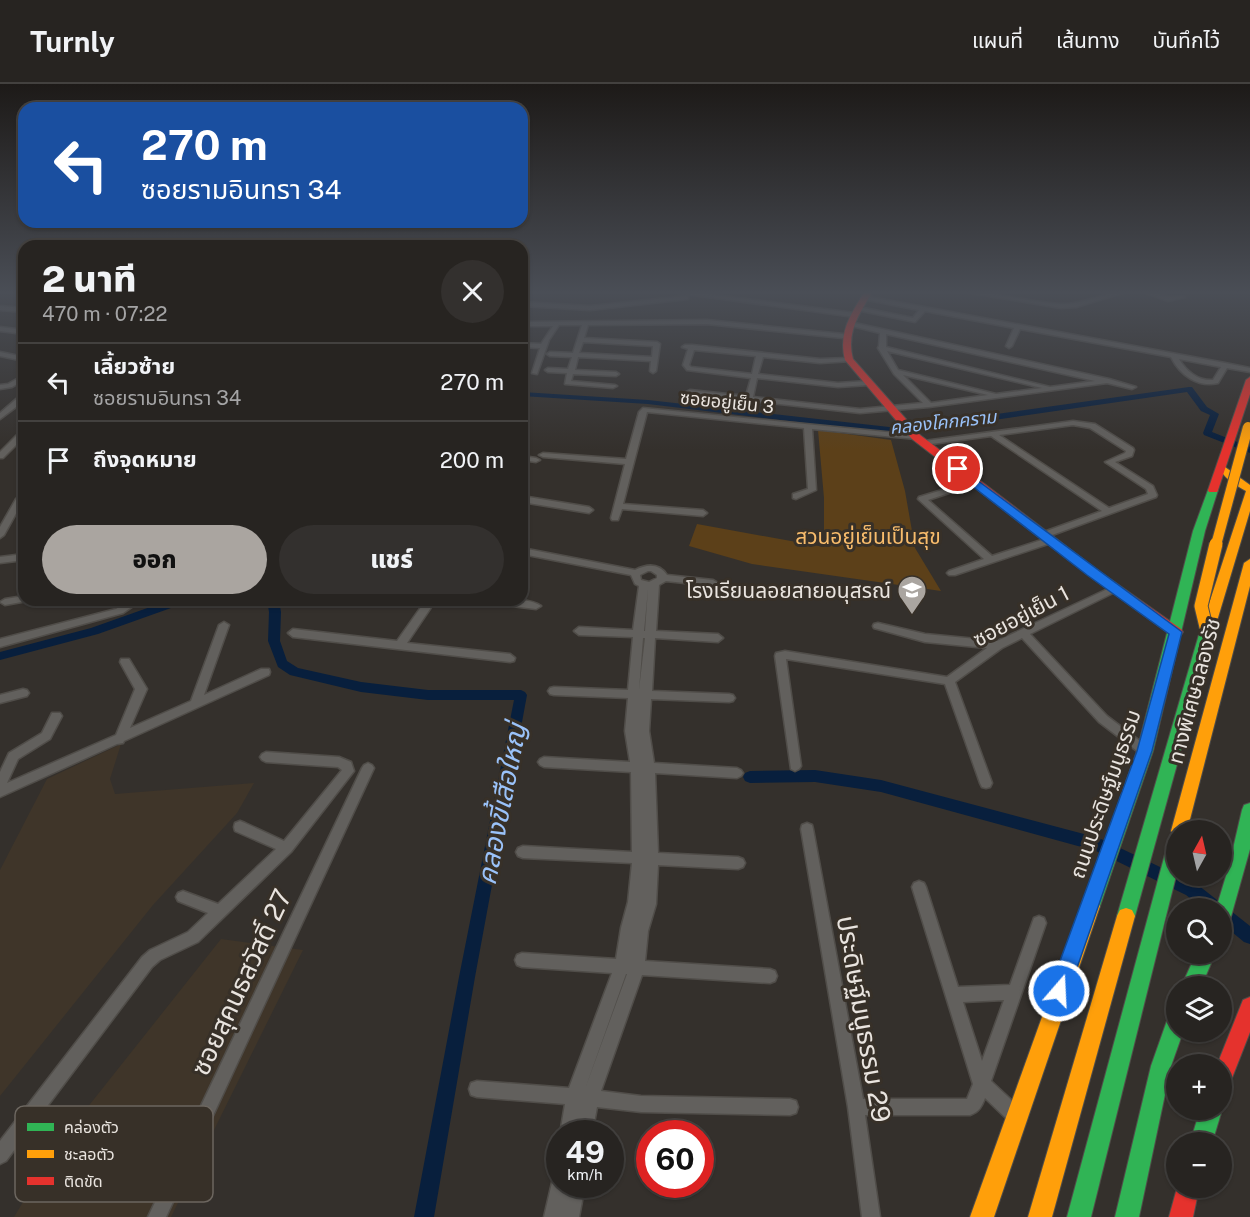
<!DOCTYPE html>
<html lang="th">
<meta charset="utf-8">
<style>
:root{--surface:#272421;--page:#33302e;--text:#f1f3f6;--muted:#a4a4a5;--line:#43413f;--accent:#aaa5a0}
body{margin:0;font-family:"Public Sans","Noto Sans Thai",sans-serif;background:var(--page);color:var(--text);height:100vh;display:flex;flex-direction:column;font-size:22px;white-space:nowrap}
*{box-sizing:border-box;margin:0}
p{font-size:20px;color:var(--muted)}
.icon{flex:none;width:33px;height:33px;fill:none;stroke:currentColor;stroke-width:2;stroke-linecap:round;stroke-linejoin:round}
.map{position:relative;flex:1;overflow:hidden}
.side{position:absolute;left:18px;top:156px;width:510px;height:366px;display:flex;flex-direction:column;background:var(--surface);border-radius:18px;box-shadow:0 2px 4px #0004,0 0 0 2px var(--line)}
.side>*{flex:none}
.guide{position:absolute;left:18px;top:18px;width:510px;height:126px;border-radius:18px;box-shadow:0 2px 4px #0004,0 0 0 2px var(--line);background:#1a4fa0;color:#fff;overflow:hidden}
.needle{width:39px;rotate:8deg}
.fabs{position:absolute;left:1166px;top:736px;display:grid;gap:12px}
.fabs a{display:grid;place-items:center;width:66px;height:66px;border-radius:50%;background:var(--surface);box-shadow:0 2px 4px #0004,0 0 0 2px var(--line);font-size:30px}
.speed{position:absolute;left:546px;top:1036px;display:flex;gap:12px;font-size:30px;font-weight:700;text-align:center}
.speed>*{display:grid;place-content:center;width:78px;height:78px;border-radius:50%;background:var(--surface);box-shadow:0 2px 4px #0004,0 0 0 2px var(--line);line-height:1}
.speed small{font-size:15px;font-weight:400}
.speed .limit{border:9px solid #d22;background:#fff;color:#111}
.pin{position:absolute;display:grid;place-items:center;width:51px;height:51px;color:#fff;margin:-26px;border:3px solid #fff;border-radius:50%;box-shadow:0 2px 6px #0007}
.me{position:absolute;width:66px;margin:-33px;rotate:19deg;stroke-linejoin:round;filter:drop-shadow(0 0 4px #0008)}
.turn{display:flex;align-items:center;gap:21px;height:126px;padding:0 24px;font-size:27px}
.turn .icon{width:78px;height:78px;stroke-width:2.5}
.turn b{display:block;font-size:42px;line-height:51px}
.round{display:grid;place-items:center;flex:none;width:63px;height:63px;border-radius:32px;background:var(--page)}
.headline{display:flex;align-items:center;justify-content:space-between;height:102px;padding:0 24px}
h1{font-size:36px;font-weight:800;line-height:45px}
.action{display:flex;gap:12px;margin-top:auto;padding:12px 24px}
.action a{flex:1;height:69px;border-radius:36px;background:var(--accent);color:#111;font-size:24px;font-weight:800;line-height:69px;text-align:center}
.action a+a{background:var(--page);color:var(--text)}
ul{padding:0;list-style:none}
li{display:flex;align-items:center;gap:18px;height:78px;padding:0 24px;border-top:2px solid var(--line)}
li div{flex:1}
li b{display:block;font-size:22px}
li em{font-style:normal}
header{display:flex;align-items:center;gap:36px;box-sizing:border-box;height:84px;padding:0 30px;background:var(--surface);border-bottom:2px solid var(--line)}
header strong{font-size:28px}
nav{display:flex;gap:33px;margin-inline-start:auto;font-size:21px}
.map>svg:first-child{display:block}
.built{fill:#3f3529}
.green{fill:#5c4019}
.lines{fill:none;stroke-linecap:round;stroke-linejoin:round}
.canal{fill:#081f3d;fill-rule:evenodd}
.street-casing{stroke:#504d49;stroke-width:3}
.fast-casing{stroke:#504d49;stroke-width:2}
.slow-casing{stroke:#504d49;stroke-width:2}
.jam-casing{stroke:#504d49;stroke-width:2}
.street{fill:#62605d;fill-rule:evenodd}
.fast{fill:#30b455;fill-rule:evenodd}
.slow{fill:#ff9f0a;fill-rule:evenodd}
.jam{fill:#e5322d;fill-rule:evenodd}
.slow-bridge-far1-casing{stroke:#504d49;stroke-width:12;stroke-linecap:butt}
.slow-bridge-casing{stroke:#504d49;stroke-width:15;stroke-linecap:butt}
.slow-bridge-far1{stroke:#ff9f0a;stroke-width:10}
.slow-bridge{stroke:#ff9f0a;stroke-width:13}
.route{fill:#1a73e8;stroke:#114b97;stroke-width:1.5}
.labels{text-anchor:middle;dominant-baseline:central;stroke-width:6;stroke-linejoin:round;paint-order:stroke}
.far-street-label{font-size:18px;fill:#e9e4df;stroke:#373028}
.far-water-label{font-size:18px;font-style:italic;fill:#9ac2f9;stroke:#373028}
.park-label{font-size:21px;fill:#f8bc6c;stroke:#373028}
.poi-label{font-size:21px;fill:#e9e4df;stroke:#373028;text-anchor:end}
.street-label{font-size:21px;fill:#e9e4df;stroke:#373028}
.near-street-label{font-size:26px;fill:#e9e4df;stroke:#373028}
.near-water-label{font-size:27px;font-style:italic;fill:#9ac2f9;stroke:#373028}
.key{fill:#373028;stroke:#6c665f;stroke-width:1.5}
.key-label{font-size:16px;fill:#e9e4df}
</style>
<header>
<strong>Turnly</strong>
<nav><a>แผนที่</a><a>เส้นทาง</a><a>บันทึกไว้</a></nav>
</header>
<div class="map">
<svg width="1250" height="1133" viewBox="0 0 1250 1133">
<rect width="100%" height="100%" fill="#34302c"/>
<g class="built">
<path d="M121 660 110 695 115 710 254 699 237 729 153 821 0 1012V786L47 695Z"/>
<path d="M221 855 303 866 171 1133H14L56 1063Z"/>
</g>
<path class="green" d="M818 346 891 356 905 407 915 464 941 507 752 480 689 462 697 440 824 463V414Z"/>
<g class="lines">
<g class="canal">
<path d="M1189 303H1192L1207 323 1219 330 1212 348 1250 363V369L1204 351 1203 349 1210 331 1201 327 1187 308 898 350 648 320 522 312V308L648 316 898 344Z"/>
<path d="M170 516H187L185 519 98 550 0 576V568L91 544Z"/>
<path d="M267 516H279L281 528 280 557 287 577 298 584 361 598 428 606H521L525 608 527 611 475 893 434 1133H414L459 893 514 616H428L361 608 290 591 278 583 268 557 269 528Z"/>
<path d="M815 686 881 696 1099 754 1198 801 1250 842V860L1244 858 1221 839V825H1204L1186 811 1096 767 881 708 815 698 750 699 745 697 743 693 745 689 750 687Z"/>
</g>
<g class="street-casing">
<g id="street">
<path d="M664 207H683L855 229 858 231 855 233Z"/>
<path d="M727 207H743L740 209Z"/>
<path d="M959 207C994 207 1027 218 1061 220 1084 221 1105 207 1129 207L1076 223 1061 224Z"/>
<path d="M1141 207C1151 207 1157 210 1166 212 1172 214 1179 211 1185 213L1168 217Z"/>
<path d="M686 212 688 213V215L590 226 522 222V218L590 222Z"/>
<path d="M865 212 1225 279 1250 284V288L1227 284 1218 299C1198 304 1180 291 1171 273L1020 245 1012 262 1009 264 1006 262 1014 244 925 227 915 238 857 226 856 225 859 223 913 234 919 226 863 215V213ZM1179 275 1221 283 1213 296C1198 297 1186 287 1179 275Z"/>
<path d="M0 222 24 224V228L0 226Z"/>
<path d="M707 236 843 250 846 252 843 254 707 240 588 241 584 254 657 258 660 260 656 287 653 289 650 287 651 277 578 273 575 286 616 288 619 290 616 292 573 290 571 297 615 301 617 302 613 304 565 300 567 289 548 288 545 286 548 284 568 285 572 273 550 272 547 270 550 268 573 269 582 241H559L549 256 537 290 532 289 540 264 522 263V259L541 260 553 242H522V238ZM583 258 653 262 652 273 579 269Z"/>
<path d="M850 238 1109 295 1136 303 1132 305 1107 299 929 323 860 329 690 310 686 308 690 306 746 312 751 294 687 286 683 281 688 265 682 263 685 261H692L820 275 849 274 851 275V277L820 279 763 273 758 290 838 299 868 297 872 299 868 301 838 303 757 294 753 313 860 325 923 319 894 290 878 264 879 262 880 249 848 241V239ZM886 250 1095 297 1050 303 886 263ZM694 266 756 272 752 290 691 283 689 281ZM887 267 1042 304 996 310 898 286ZM903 291 988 311 931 319Z"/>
<path d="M0 243 24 246V250L0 247Z"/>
<path d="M0 268 24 273V277L0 272Z"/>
<path d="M24 291V296L12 303 0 305V301L8 300Z"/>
<path d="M21 311H24V317L0 335V329Z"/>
<path d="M643 324 916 351 920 353 916 355 812 345 816 406 796 415 793 414V410L808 405 804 344 647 328 623 420 703 426 707 429 703 432 622 425 618 436H612L611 434 625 380 543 373 539 371 543 369 626 375 639 328Z"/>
<path d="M1073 337 1095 340 1133 364 1134 366 1132 372 1115 378 1153 402 1157 411 1156 413 1044 454 1040 451 1041 449 1102 427 991 352 924 361 920 359 924 357ZM1073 341 1090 344 1126 367 1125 369 1105 378 1146 405 1148 410 1109 424 999 351Z"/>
<path d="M21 347H24V353L3 374H0V368Z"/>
<path d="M522 372 536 374 540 376 536 378 522 376Z"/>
<path d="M972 397H975L979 399 928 416 992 472 1051 453 1056 456 1054 458 955 491H949L947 489 949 487 984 475 918 415 919 413Z"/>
<path d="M20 412 24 415 4 451 0 454V443L16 415Z"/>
<path d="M522 412 589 423 593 426 589 429 522 418Z"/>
<path d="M522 464 635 486C647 480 659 479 667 491L713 496 718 499 713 502 666 497 659 501 656 547 718 550 723 554 718 558 655 554 652 607 729 610 733 611 735 614 733 617 729 618 651 615 649 647 654 679 737 684 741 686 743 689 741 692 737 694 655 689 658 769 738 773 743 775 745 779 743 783 738 785 658 781 656 820 648 847 645 877 770 885 775 887 777 892 775 897 770 899 642 891 601 1007 641 1012 790 1015 796 1017 798 1023 796 1029 790 1031 641 1028 597 1023 592 1050H560L565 1020 477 1013 471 1011 469 1005 471 999 477 997 569 1004 612 889 522 883 517 881 515 876 517 871 522 869 616 875 621 844 628 818 632 779 523 774 518 772 516 768 518 764 523 762 632 768 631 688 544 683 540 681 538 678 540 675 544 673 630 678 625 647 628 614 554 611 550 610 548 607 550 604 554 603 628 606 633 553 579 551 574 547 579 543 633 546 639 502 635 500 631 491 522 470ZM648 487H651L657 491V494L649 498 641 496 640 491ZM648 505 645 547H644ZM643 554H645L639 606ZM639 615 637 647 642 679 637 647ZM626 890H627L585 1005Z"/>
<path d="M24 470V476L0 479V473Z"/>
<path d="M1114 502 1117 503 1119 505 1117 507 1030 550 1107 632 1149 664 1151 667 1149 670 1145 672 1141 670 1099 638 1022 554 1002 564 955 598 992 699 990 703 986 704 982 703 980 699 945 600 786 575 801 682 799 685 795 687 791 685 775 572 776 569 785 567 947 593 987 564 925 558 874 544 873 542 874 540 878 539 925 550 997 557Z"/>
<path d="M24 512V516H28L27 517 5 521 0 518 5 515Z"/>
<path d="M130 516H142L123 529 0 563V555L116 525Z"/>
<path d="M426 516H436L407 559 510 570 515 574 514 577 510 578 293 553 288 549 293 545 397 557Z"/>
<path d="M484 516C499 516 529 513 541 522L536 525 489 519Z"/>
<path d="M224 538 229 541 204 611 261 585H269L270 588 269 591 124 657 123 659 117 660 0 713V688L9 669 42 649 52 629H60L62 632 50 655 18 675 7 699 116 651 135 605 120 578 121 575H129L147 605 130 644 191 617 219 541Z"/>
<path d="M23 605 27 606 29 609 27 612 0 619V611Z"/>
<path d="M266 668 339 673 351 678 354 687 291 768 198 858 160 876 152 883 6 1077 0 1080V1057L142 873 150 866 188 848 208 829 178 817 176 813 178 809 183 807 218 820 276 765 235 747 234 743 235 739 240 737 245 739 284 757 342 686 338 683 266 678 262 676 260 673 262 670Z"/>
<path d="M368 679 372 681 374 684 166 1133H148L362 684 364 681Z"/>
<path d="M807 739 812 741 813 745 863 1015H967L973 1000 912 803 914 799 919 797 924 799 926 803 958 903 1010 901 1034 834 1039 832 1044 834 1046 839 991 997 1022 1026 1024 1032 1022 1038 1016 1040 1010 1038 985 1014C982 1022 979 1028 970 1031H865L880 1133H862L848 1023 801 745 802 741ZM1004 916 982 977 963 918Z"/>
<path d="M560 1088V1101H585L579 1133H544L554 1090Z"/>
</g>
</g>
<g class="fast-casing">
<g id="fast">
<path d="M1213 403 1218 406 1205 447 1153 667 1100 822 1097 828 1091 830 1085 828 1082 822 1137 667 1193 447 1208 406Z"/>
<path d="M1207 542 1214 547 1135 832 1132 838 1126 840 1120 838 1117 832 1200 547Z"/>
<path d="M1250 719V765L1230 836 1227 842 1221 845V825H1216L1229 782 1242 726 1244 721Z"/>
<path d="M1176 752V792L1091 1133H1067L1168 759 1170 754Z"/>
<path d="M1196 870H1215L1201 903H1181Z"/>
<path d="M1176 928V948H1183L1171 982 1139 1133H1115L1151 982 1169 931Z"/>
<path d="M1221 1025 1222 1026 1212 1059H1190L1200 1026Z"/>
</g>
</g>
<g class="slow-casing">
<g id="slow">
<path d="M1225 383 1250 401V427L1214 547 1207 552 1200 547 1246 407C1235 401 1227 396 1220 386Z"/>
<path d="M1250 475V502L1187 747H1176V753L1171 747 1244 479Z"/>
<path d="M1091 814 1097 816 1100 822 994 1133H970L1082 822 1085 816Z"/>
<path d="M1126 824 1132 826 1135 832 1052 1133H1028L1117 832 1120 826Z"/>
</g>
</g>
<g class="jam-casing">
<g id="jam">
<path d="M865 207H873C859 230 846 248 853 275L920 351 1096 485 1181 545 1183 548 1181 551H1171L1088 491 912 355 845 276C838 248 851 230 865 207Z"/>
<path d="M1250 293V310L1218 406 1217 408H1209L1208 406 1246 296Z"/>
<path d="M1250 913V948L1228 1004 1221 1007V981H1217L1243 916Z"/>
<path d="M1177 1104H1199L1193 1133H1169Z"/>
</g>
</g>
<use href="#street" class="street"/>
<use href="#fast" class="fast"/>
<use href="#slow" class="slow"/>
<use href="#jam" class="jam"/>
<g class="slow-bridge-far1-casing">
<path id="slow-bridge-far1" d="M1216 461 1248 343"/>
</g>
<g class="slow-bridge-casing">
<path id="slow-bridge" d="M1207 547 1201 522 1216 460"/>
</g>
<use href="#slow-bridge-far1" class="slow-bridge-far1"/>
<use href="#slow-bridge" class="slow-bridge"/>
</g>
<linearGradient id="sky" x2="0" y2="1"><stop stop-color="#1d1a18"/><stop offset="0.57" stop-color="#4a4e56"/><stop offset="1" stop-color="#4a4e56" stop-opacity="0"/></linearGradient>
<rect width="1250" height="366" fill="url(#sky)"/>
<path class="route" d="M958 382 1182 548 1152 667 1069 907 1066 914 1059 917 1052 914 1049 907 1137 667 1169 550 1087 491 954 388V383Z"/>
<defs>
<g id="school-pin" transform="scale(1.5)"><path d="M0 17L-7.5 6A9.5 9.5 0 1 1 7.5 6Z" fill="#aaa5a0" stroke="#373028"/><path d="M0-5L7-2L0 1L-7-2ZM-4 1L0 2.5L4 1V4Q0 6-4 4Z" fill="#fff"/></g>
</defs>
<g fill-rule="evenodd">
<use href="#school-pin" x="912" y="506"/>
</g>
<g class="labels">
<g class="far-street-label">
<text transform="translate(727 318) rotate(6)">ซอยอยู่เย็น 3</text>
</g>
<g class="far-water-label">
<text transform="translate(943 338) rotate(-6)">คลองโคกคราม</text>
</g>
<g class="park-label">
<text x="868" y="452">สวนอยู่เย็นเป็นสุข</text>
</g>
<g class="poi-label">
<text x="891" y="506">โรงเรียนลอยสายอนุสรณ์</text>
</g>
<g class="street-label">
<text transform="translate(1021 532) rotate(-28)">ซอยอยู่เย็น 1</text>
<text transform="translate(1194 607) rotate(-75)">ทางพิเศษฉลองรัช</text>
<text transform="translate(1105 710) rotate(-71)">ถนนประดิษฐ์มนูธรรม</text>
</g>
<g class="near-street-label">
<text transform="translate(241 898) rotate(-65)">ซอยสุคนธสวัสดิ์ 27</text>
<text transform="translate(864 935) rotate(80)">ประดิษฐ์มนูธรรม 29</text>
</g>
<g class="near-water-label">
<text transform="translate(501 720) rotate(-79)">คลองขี้เสือใหญ่</text>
</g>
</g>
<rect x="15" y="1022" width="198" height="96" rx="9" class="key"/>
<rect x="27" y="1039" width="27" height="8" fill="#30b455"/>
<rect x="27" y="1066" width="27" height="8" fill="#ff9f0a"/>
<rect x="27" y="1093" width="27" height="8" fill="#e5322d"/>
<g class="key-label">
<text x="64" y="1049">คล่องตัว</text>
<text x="64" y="1076">ชะลอตัว</text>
<text x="64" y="1103">ติดขัด</text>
</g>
</svg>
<div class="fabs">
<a><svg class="needle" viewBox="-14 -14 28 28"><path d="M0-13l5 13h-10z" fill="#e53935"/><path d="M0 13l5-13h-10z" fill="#a4a4a5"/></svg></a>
<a><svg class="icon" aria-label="search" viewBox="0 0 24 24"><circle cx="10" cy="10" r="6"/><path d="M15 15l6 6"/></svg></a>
<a><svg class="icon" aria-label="layers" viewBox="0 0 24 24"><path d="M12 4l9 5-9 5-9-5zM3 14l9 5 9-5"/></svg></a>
<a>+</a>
<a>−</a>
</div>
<div class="speed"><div>49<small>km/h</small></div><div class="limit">60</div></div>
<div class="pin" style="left:958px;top:385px;background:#d93025"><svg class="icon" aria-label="arrive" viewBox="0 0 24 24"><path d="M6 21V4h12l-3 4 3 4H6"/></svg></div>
<svg class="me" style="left:1059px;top:907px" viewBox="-20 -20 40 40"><circle r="17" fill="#1a73e8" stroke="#fff" stroke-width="3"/><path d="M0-11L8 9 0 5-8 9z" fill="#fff"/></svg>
<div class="guide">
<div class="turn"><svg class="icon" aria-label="left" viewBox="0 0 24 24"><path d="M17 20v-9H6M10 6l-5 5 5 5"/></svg><div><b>270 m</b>ซอยรามอินทรา 34</div></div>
</div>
<section class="side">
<div class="headline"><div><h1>2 นาที</h1><p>470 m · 07:22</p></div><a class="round"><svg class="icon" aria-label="close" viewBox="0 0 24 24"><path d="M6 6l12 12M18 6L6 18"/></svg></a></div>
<ul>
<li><svg class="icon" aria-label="left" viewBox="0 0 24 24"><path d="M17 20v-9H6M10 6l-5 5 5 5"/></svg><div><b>เลี้ยวซ้าย</b><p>ซอยรามอินทรา 34</p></div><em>270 m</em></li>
<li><svg class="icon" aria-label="arrive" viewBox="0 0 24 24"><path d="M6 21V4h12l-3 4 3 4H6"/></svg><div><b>ถึงจุดหมาย</b></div><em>200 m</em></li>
</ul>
<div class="action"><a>ออก</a><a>แชร์</a></div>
</section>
</div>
